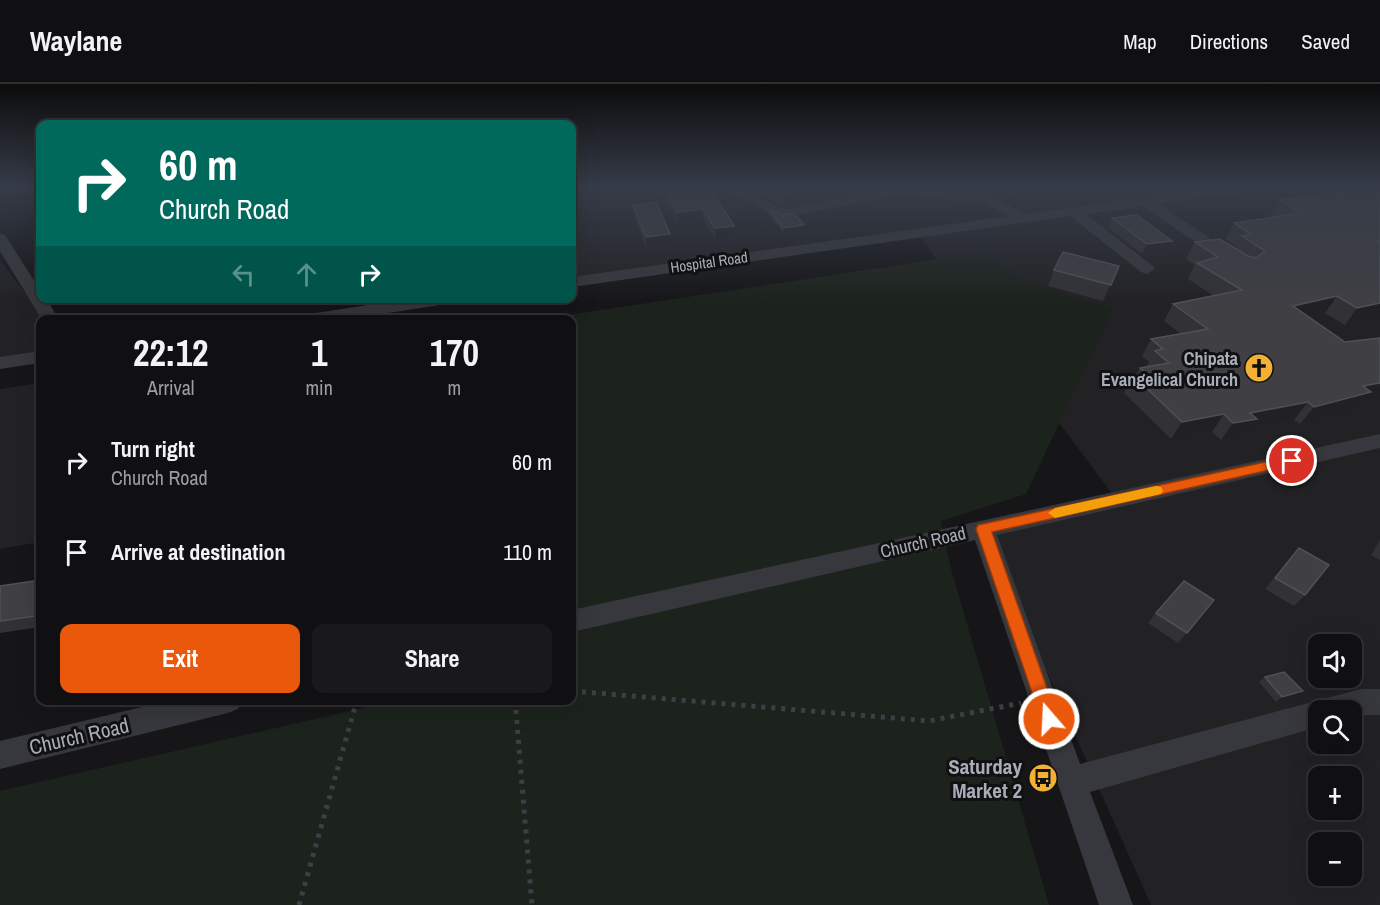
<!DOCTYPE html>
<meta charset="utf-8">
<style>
:root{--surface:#101012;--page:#19191b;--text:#f1f3f6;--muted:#9c9d9f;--line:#303032;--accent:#ea580c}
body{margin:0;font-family:"Archivo Narrow",sans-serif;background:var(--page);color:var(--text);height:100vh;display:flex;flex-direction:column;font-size:22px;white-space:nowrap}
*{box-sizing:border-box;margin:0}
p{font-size:20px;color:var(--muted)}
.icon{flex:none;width:33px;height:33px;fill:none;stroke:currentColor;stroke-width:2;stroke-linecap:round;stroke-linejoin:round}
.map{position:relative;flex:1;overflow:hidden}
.sheet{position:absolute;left:36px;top:231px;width:540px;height:390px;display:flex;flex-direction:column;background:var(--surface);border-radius:12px;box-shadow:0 6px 24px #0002,0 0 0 2px var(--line)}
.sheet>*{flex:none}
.top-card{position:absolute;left:36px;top:36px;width:540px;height:183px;border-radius:12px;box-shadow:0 6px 24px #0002,0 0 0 2px var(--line);background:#00695c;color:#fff;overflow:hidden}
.fabs{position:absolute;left:1308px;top:550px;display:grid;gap:12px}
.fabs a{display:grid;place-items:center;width:54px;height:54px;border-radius:12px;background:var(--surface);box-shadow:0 6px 24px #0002,0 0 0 2px var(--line);font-size:30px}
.pin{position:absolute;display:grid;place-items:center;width:51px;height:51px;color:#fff;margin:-26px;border:3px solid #fff;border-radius:50%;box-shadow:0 2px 6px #0007}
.me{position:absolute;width:66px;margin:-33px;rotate:341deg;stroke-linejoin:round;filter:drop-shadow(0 0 4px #0008)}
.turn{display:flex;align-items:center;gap:21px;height:126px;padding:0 24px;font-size:27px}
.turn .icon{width:78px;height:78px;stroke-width:2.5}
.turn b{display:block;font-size:42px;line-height:51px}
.lanes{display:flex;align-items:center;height:57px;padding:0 24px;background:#0003;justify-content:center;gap:30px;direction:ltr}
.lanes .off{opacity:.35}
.eta{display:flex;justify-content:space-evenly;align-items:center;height:102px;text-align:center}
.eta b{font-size:36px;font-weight:700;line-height:42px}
.primary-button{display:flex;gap:12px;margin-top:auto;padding:12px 24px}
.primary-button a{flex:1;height:69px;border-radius:12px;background:var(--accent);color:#fff;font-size:24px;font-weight:700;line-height:69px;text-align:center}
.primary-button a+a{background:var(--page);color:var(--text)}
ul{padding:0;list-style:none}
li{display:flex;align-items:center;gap:18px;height:90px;padding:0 24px}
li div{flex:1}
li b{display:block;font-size:22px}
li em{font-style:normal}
header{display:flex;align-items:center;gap:36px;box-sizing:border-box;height:84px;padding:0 30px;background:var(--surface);border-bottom:2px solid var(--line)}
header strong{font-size:28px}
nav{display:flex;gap:33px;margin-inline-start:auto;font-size:21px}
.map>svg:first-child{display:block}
.built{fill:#222225;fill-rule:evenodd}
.green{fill:#1c231d}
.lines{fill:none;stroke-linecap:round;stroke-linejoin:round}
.path{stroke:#3d3f44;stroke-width:5;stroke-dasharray:4 6;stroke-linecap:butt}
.minor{fill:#37383d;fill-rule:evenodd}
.wall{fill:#323236}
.shaded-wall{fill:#212124}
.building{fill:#3f3f44;stroke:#4f5156;stroke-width:1.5}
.route{fill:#ea580c;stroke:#983908;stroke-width:1.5}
.slow{fill:#f59e0b}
.labels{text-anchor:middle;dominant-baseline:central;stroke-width:6;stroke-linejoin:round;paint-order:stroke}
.far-street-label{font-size:15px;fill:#a8adb8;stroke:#111113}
.poi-label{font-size:18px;font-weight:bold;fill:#a8adb8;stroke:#111113;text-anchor:end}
.street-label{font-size:18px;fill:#a8adb8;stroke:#111113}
.near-street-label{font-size:21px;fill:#a8adb8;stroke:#111113}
.near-poi-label{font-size:21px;font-weight:bold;fill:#a8adb8;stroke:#111113;text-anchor:end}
</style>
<header>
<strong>Waylane</strong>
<nav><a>Map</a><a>Directions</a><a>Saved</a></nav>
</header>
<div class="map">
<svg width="1380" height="821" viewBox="0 0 1380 821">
<rect width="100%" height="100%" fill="#161618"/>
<g class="built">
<path d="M572 104H1380V821H1151L983 445 1116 415 917 149 572 197ZM1318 561H1352V594H1318ZM1318 627H1352V660H1318ZM1318 693H1352V726H1318ZM1318 759H1352V792H1318Z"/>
<path d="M0 177 46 235 40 236V272L0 278Z"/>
<path d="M40 299V458L0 465V305Z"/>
</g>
<path class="green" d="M986 168 1023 198 1113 225 1026 410 941 437 951 485 1049 821H0V707L394 617 572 616V236L541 235Z"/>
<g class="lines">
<g class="path">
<path d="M572 607 929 637 1021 619"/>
<path d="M515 616 532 821"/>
<path d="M299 821 357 616"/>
</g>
<g class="minor">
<path d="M718 104H737L784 125 890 104H914L989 111 1026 130 1207 104H1246L1239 108 1158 120 1236 171 1238 174 1230 179 1224 177 1142 122 1086 130 1153 182 1155 185 1147 190 1141 188 1070 132 572 203V193L1009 132 986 119 897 111 782 134Z"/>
<path d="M0 149 5 151 40 206V214H46L59 236H42L0 167Z"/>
<path d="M414 214H461L453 219 342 236H295L303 231Z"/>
<path d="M40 267V279L0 285V273Z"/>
<path d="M1380 350V364L997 451 1080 680 1361 605H1380V631H1361L1352 634V627H1318V643L1090 708 1133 821H1099L975 456 572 548V526Z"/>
<path d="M171 616H242L238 625 228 629 0 685V657Z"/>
</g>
</g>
<g class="wall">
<path d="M660 104H710L734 142V152L715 155 703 135 677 138Z"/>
<path d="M748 104H813L812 108 785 112 784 123 751 108Z"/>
<path d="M1003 104H1055L1010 110Z"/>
<path d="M1380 110V233L1345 241 1325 229 1308 232 1364 316 1357 325 1300 340 1294 336 1251 344 1244 352 1221 356 1212 348 1171 355 1124 309 1133 291H1136L1140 284 1146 283 1149 278 1142 272 1151 255 1181 250 1164 237 1173 220 1214 212 1188 195 1195 181 1186 175 1195 158 1235 164 1236 162 1225 155 1234 139 1273 133 1271 132 1280 116Z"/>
<path d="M633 121 670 150V161L646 164 634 131Z"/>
<path d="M769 125 803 146 783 149 768 130Z"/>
<path d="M1112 134 1172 157 1167 167 1142 170 1108 144Z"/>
<path d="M1119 182 1103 217 1048 202 1054 186Z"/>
<path d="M1380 456V476L1371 471Z"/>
<path d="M1299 464 1305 511 1294 522 1265 505Z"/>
<path d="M40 496V543L0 549V502Z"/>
<path d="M1214 516 1178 559 1148 539 1156 529Z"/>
<path d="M1265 593 1296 612 1276 618 1259 598Z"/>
</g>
<g class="shaded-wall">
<path d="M777 104H813L812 108 785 112V110Z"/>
<path d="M1011 104H1055L1010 110Z"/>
<path d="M703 125V135L677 138V128Z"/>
<path d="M804 141 803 146 783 149V144Z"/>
<path d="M734 142V152L715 155V144Z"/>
<path d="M670 150V161L646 164V153Z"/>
<path d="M1172 157 1167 167 1142 170 1147 160Z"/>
<path d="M1337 212 1325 229 1281 238 1293 222Z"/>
<path d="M141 214H157L143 217Z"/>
<path d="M1380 219V233L1345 241 1357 224Z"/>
<path d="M1380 299V313L1364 316 1357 325 1300 340 1314 323 1363 302Z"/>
<path d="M1308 318 1294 336 1251 344 1244 352 1221 356 1233 339 1250 329Z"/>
<path d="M1224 330 1212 348 1171 355 1182 338Z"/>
<path d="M40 521V536L35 532Z"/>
<path d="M1303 607 1296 612 1276 618 1282 613Z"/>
</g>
<g class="building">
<path d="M665 104H710L734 142 715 144 703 125 677 128Z"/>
<path d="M773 104H781L785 110Z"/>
<path d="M1370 105 1380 110V156L1378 157 1380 158V219L1357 224 1337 212 1293 222 1345 258 1380 254V299L1363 302 1371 308 1314 323 1308 318 1250 329 1257 335 1233 339 1224 330 1182 338 1133 291 1145 289 1140 284 1169 279 1155 267 1163 265 1151 255 1208 245 1173 220 1242 206 1197 179 1218 173 1195 158 1220 155 1248 172 1256 174 1265 167 1242 152 1251 150 1234 139 1302 129 1280 116Z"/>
<path d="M656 118 670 150 646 153 633 121Z"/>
<path d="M769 125 782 131 794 129 804 141 783 144Z"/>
<path d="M1137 131 1172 157 1147 160 1112 134Z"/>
<path d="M1063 168 1119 182 1111 201 1054 186Z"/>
<path d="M1299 464 1329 481 1305 511 1275 494Z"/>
<path d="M40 496V521L35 532 0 537V502Z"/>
<path d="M1184 497 1214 516 1187 549 1156 529Z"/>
<path d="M1284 588 1303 607 1282 613 1265 593Z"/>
</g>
<linearGradient id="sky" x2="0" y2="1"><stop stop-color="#0c0c0d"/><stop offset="0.47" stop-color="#363c48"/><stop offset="1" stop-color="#363c48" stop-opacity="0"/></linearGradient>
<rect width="1380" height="219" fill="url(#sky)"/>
<path class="route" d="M1292 372 1299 377 1297 380 992 448 1058 635 1055 641 1049 643 1043 641 976 445 978 441Z"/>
<path class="slow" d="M1156 402 1161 403 1163 407 1161 410 1055 434 1048 429 1055 424Z"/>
<defs>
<g id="church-disc" transform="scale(1.5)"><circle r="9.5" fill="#f2b134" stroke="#111113"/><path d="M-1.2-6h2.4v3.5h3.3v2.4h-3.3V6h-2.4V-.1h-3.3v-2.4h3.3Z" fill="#111"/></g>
<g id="bus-disc" transform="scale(1.5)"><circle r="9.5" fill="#f2b134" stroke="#111113"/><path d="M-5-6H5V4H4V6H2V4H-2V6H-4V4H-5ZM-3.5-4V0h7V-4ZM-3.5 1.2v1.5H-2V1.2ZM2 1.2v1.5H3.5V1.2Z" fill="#111"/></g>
</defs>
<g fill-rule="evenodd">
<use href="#church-disc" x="1259" y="284"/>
<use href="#bus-disc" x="1043" y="694"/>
</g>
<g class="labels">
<g class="far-street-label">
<text transform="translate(709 178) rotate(-8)">Hospital Road</text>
</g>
<g class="poi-label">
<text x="1238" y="274">Chipata<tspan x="1238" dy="21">Evangelical Church</tspan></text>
</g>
<g class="street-label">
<text transform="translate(923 458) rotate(-13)">Church Road</text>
</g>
<g class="near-street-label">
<text transform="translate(79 652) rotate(-13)">Church Road</text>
</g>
<g class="near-poi-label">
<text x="1022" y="682">Saturday<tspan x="1022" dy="24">Market 2</tspan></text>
</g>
</g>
</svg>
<div class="fabs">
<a><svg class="icon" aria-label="sound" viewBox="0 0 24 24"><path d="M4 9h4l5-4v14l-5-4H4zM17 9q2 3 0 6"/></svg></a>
<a><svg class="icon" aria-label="search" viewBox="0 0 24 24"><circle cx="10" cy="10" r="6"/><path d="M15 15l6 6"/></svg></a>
<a>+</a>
<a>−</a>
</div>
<div class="pin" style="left:1292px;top:377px;background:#d93025"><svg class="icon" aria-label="arrive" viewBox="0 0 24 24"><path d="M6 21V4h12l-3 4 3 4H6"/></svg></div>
<svg class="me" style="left:1049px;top:635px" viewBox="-20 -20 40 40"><circle r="17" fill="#ea580c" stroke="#fff" stroke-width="3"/><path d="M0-11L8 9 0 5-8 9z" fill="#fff"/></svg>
<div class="top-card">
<div class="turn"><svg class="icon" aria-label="right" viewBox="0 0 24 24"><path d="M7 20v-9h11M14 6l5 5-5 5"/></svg><div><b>60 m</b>Church Road</div></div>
<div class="lanes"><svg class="icon off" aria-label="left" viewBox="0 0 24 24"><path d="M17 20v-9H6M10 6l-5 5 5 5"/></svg><svg class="icon off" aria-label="ahead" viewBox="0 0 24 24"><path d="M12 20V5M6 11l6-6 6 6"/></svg><svg class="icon" aria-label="right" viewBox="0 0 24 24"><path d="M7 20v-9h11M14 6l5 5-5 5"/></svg></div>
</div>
<section class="sheet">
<div class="eta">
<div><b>22:12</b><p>Arrival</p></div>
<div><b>1</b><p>min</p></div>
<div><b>170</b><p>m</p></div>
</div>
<ul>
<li><svg class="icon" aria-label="right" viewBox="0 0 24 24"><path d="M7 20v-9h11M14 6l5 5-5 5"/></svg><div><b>Turn right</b><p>Church Road</p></div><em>60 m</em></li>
<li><svg class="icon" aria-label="arrive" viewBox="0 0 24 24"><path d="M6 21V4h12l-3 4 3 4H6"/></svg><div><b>Arrive at destination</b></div><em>110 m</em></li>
</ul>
<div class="primary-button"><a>Exit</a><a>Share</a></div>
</section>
</div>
